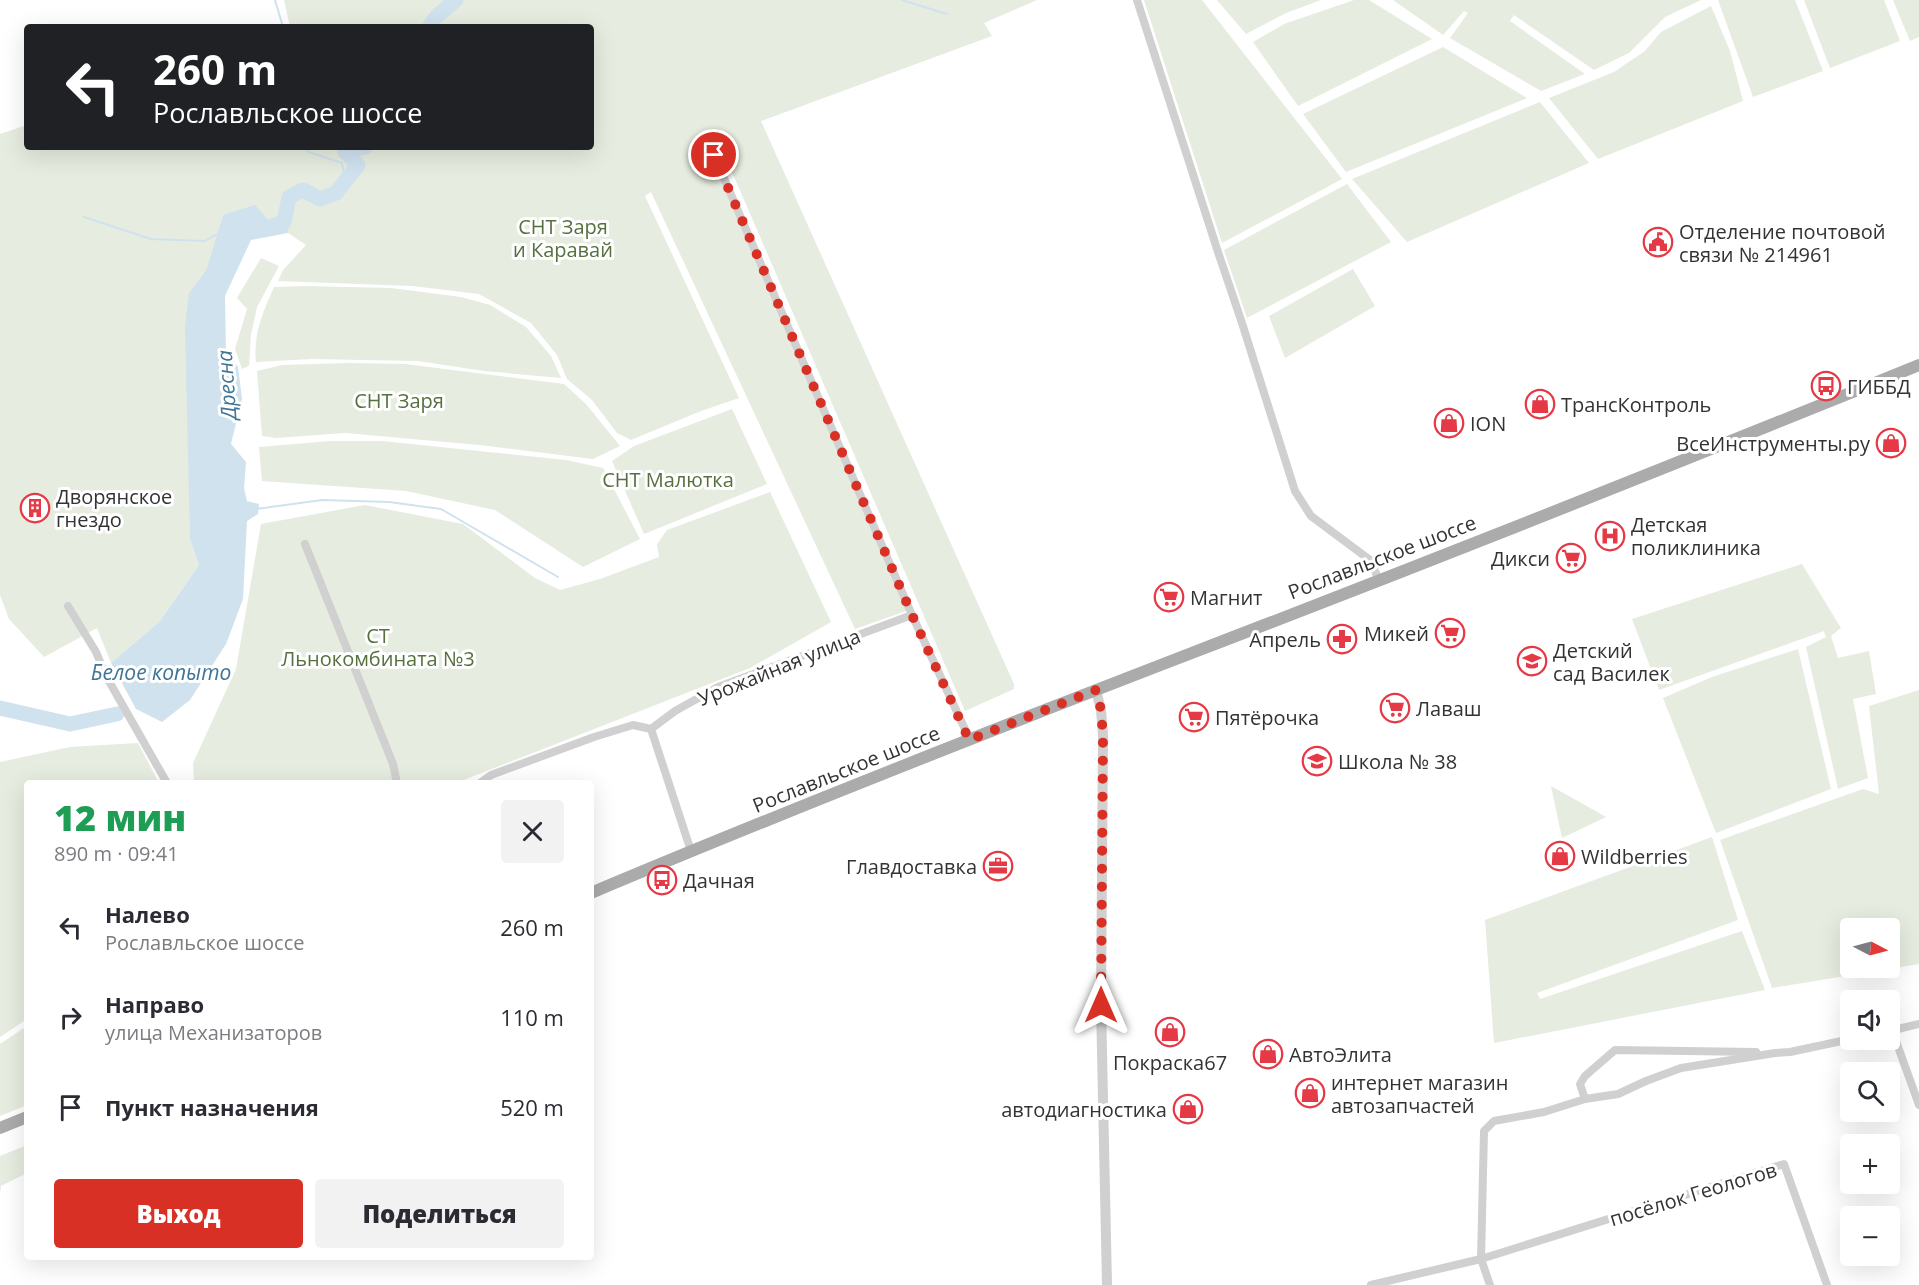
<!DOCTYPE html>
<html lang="ru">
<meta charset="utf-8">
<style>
:root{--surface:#fff;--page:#f2f2f3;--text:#2b2b33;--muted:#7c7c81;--accent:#d93025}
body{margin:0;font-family:"Open Sans",sans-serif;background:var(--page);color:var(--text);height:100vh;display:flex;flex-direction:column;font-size:22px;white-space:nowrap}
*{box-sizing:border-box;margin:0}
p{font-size:20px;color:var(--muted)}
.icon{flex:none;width:33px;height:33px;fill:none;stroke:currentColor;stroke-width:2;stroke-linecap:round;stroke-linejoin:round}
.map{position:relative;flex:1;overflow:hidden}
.sheet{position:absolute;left:24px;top:780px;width:570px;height:480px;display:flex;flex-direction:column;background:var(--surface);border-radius:6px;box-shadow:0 6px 24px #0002}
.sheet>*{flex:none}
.banner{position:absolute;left:24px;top:24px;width:570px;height:126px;border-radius:6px;box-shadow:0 6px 24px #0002;background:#202124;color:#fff;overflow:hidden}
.needle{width:39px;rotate:96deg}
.fabs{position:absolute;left:1840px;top:918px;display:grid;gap:12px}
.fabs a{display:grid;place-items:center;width:60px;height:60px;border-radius:6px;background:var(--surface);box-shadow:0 6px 24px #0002;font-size:30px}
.pin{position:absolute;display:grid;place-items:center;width:51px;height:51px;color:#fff;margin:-26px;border:3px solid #fff;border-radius:50%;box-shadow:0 2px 6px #0007}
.me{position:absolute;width:66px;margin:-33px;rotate:0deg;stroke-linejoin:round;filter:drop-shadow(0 0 4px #0008)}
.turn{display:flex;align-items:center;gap:21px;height:126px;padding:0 30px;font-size:27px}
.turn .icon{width:78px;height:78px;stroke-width:2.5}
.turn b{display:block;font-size:42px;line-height:51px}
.round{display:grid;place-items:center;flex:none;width:63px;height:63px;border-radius:6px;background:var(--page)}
.headline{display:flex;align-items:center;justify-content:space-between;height:102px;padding:0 30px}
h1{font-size:36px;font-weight:800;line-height:45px;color:#1e9e55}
.action{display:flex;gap:12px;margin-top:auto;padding:12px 30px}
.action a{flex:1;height:69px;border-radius:6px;background:var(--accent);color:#fff;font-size:24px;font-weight:800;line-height:69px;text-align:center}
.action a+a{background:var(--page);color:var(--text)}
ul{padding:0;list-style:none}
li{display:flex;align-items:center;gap:18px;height:90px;padding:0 30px}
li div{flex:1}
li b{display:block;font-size:22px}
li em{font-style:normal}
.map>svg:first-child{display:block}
.green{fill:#e6ecdf;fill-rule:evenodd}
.water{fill:#cfe2ee}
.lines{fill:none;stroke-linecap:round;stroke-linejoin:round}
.stream{stroke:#cfe2ee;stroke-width:2}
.river{stroke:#cfe2ee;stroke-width:15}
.minor{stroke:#d0d0d0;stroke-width:8}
.tertiary{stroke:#d0d0d0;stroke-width:10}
.primary{stroke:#ababab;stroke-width:12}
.route{stroke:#d93025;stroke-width:10;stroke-dasharray:0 18}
.labels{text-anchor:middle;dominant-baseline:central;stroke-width:6;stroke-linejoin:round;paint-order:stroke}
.park-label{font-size:20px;fill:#56703f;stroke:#fff}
.poi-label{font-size:20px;fill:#333;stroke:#fff;text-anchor:start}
.street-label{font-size:20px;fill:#333;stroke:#fff}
.water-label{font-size:21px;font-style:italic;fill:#3f7597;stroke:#fff}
</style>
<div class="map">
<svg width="1919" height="1285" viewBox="0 0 1919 1285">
<rect width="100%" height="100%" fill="#fff"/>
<g class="green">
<path d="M284 0H1037L984 23 992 36 761 121 1014 684V689L965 711 719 142 710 149 912 609 855 629 651 192 645 196 739 398 701 411 631 440 617 433 592 400 567 379 557 355 531 323 479 294 412 286 278 281 283 270 306 245 288 233 287 216 268 220 223 215 206 270 189 293 190 539 199 565 160 621 111 663 97 628 44 657 9 619 0 595V134L27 125V147H591V27H290Z"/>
<path d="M1144 0H1202L1342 179 1222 243Z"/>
<path d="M1217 0H1321L1286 13 1246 34Z"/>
<path d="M1354 0H1369L1432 39 1298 106 1253 42 1284 24Z"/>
<path d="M1393 0H1701L1665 17 1629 53 1594 70 1514 15 1510 21 1585 74 1541 91 1450 38 1468 13 1464 11 1443 35Z"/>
<path d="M1718 0H1795L1823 71 1753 97Z"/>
<path d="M1804 0H1884L1900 41 1830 68Z"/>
<path d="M1893 0H1919V37L1910 41Z"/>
<path d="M1711 6 1730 51 1743 101 1598 159 1549 98 1614 72 1645 51 1661 32Z"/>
<path d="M1443 47 1527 98 1346 172 1303 114Z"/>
<path d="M1540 102 1589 163 1407 242 1352 179Z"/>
<path d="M1347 184 1391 242 1247 318 1224 250Z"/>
<path d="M261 258 279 266 257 307 251 335 249 366 242 369 235 349 247 309 237 298Z"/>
<path d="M1353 269 1375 306 1285 358 1269 316Z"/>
<path d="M305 286 391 288 461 297 490 305 526 327 551 356 561 378 484 371 418 361 311 359 256 362C253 334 263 312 274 287Z"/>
<path d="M348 363 405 364 564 384 586 404 620 446 593 459 479 445 345 433 276 438 262 436 257 371 282 365Z"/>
<path d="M732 409 767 484 644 534 612 461 634 446Z"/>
<path d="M330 441H382L566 460 603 468 640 539 583 567 495 510 406 491 262 481 259 447Z"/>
<path d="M770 492 831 622 750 668 456 783H194L193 763 236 669 261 524 365 505 463 524 535 578 560 590 600 579 659 557 657 544 667 530Z"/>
<path d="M1802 564 1841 628 1831 636 1838 658 1869 651 1876 694 1853 699 1868 778 1838 789 1806 647 1826 637 1824 631 1659 690 1632 619Z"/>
<path d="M1798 649 1831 789 1716 833 1663 698 1712 677Z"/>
<path d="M1919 690V964L1772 988 1720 840 1863 789 1879 794 1869 706ZM1851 928H1890V968H1851Z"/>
<path d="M138 743 159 783H27V1019L0 1037V762L70 747Z"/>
<path d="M1551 786 1606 817 1562 838Z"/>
<path d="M1712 837 1738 920 1537 993 1540 999 1742 931 1765 990 1494 1043 1485 920Z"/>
<path d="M27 1026V1105L0 1116V1044Z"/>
<path d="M27 1145V1173L1 1186 0 1194V1156Z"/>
</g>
<path class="water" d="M255 205 268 220 287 216 288 233 251 240 225 296 226 352 238 367 242 399 231 444 246 462 244 488 247 501 259 504 258 514 247 521 243 599 226 644 190 700 162 722 136 709 111 663 160 621 199 565 190 539 185 328 189 293 206 270 223 215Z"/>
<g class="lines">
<g class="stream">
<path d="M275 0 283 27"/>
<path d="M902 0 947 14"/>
<path d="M304 147 309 152 342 163 345 182"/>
<path d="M84 217 151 239 205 241 219 233"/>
<path d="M256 509 322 500 389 502 441 509 558 577"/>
</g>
<g class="river">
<path d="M429 27 436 17 456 0"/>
<path d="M272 226 284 222 289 197 303 190 320 199 336 193 358 165 345 152 365 147"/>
<path d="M0 708 70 724 117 714"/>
</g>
<g class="minor">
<path d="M1137 0 1217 249 1242 323 1295 491 1311 516 1370 560 1379 580"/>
<path d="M714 155 912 615 970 740"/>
<path d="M305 544 393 764 397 783"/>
<path d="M68 606 96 652 106 676 167 783"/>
<path d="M651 729 691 851"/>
<path d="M480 783 491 775 594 737 633 725 651 729 675 711 718 687 912 615"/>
<path d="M1892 1030 1919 1105"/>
<path d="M1890 1031 1919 1024"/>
<path d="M1585 1099 1580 1084 1585 1076 1615 1050 1756 1052"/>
<path d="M1371 1285 1481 1259 1784 1164 1827 1285"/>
<path d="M1490 1285 1481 1259 1484 1131 1494 1121 1544 1112 1585 1099 1618 1094 1646 1081 1681 1068 1775 1053 1790 1052 1851 1039"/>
</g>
<path class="tertiary" d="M1096 690 1101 710 1103 736 1101 1005 1107 1285"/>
<g class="primary">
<path d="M591 893C783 812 977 736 1171 661 1421 565 1671 466 1919 365"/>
<path d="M0 1128 27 1117"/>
</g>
</g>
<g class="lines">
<path class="route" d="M714 155 912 615 969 740 1096 690 1101 710 1103 736 1101 1005"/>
</g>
<defs>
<g id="civic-ring" transform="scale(1.5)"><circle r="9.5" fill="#fff" stroke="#e63946" stroke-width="1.5"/><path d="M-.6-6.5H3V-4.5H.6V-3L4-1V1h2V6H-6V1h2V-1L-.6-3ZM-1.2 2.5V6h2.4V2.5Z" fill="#e63946"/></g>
<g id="bus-ring" transform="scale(1.5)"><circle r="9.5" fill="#fff" stroke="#e63946" stroke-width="1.5"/><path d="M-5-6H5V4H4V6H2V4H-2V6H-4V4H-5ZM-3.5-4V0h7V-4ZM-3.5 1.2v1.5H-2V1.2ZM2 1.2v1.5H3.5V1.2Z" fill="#e63946"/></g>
<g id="shop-ring" transform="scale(1.5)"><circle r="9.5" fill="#fff" stroke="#e63946" stroke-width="1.5"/><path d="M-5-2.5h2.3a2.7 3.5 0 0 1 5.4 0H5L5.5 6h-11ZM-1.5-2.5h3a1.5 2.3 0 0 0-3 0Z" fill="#e63946"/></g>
<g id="building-ring" transform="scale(1.5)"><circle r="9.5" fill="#fff" stroke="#e63946" stroke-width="1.5"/><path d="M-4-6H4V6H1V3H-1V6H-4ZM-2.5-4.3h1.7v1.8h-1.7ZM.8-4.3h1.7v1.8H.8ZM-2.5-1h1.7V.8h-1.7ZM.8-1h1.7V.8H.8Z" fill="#e63946"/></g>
<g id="hospital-ring" transform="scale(1.5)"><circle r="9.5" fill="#fff" stroke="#e63946" stroke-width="1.5"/><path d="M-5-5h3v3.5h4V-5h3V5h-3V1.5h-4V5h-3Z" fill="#e63946"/></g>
<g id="supermarket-ring" transform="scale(1.5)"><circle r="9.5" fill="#fff" stroke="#e63946" stroke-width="1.5"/><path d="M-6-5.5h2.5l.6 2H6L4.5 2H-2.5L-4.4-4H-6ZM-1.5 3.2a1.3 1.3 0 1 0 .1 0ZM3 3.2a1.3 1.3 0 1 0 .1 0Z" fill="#e63946"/></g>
<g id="pharmacy-ring" transform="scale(1.5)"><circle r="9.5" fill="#fff" stroke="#e63946" stroke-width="1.5"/><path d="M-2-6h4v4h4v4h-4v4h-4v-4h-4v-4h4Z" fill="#e63946"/></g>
<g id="school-ring" transform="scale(1.5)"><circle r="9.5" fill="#fff" stroke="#e63946" stroke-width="1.5"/><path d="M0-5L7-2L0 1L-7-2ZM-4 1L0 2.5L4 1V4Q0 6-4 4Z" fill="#e63946"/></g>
<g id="office-ring" transform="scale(1.5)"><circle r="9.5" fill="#fff" stroke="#e63946" stroke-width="1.5"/><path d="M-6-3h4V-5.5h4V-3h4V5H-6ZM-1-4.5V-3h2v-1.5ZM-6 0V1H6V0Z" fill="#e63946"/></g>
</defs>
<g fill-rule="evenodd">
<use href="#civic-ring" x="1658" y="242"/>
<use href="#bus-ring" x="1826" y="386"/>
<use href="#shop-ring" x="1540" y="404"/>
<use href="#shop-ring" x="1449" y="423"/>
<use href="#shop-ring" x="1891" y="443"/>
<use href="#building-ring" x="35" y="508"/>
<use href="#hospital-ring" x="1610" y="536"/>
<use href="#supermarket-ring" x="1571" y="558"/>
<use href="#supermarket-ring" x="1169" y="597"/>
<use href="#supermarket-ring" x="1450" y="633"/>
<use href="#pharmacy-ring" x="1342" y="639"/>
<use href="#school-ring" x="1532" y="661"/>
<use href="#supermarket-ring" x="1395" y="708"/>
<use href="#supermarket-ring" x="1194" y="717"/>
<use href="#school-ring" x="1317" y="761"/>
<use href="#shop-ring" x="1560" y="856"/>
<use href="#office-ring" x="998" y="866"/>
<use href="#bus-ring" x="662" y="880"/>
<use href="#shop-ring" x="1170" y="1032"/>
<use href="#shop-ring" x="1268" y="1054"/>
<use href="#shop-ring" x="1310" y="1093"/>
<use href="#shop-ring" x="1188" y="1109"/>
</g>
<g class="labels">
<g class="park-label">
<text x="563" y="226">СНТ Заря<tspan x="563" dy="23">и Каравай</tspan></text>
<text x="399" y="400">СНТ Заря</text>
<text x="668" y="479">СНТ Малютка</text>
<text x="378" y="635">СТ<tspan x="378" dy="23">Льнокомбината №3</tspan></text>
</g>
<g class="poi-label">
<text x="1679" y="231">Отделение почтовой<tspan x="1679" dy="23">связи № 214961</tspan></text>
<text x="1847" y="386">ГИББД</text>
<text x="1561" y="404">ТрансКонтроль</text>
<text x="1470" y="423">ION</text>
<text x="1870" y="443" text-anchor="end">ВсеИнструменты.ру</text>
<text x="56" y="496">Дворянское<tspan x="56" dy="23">гнездо</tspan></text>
<text x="1631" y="524">Детская<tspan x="1631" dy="23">поликлиника</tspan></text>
<text x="1550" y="558" text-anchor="end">Дикси</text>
<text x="1190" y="597">Магнит</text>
<text x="1429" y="633" text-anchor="end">Микей</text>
<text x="1321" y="639" text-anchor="end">Апрель</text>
<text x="1553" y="650">Детский<tspan x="1553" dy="23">сад Василек</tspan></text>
<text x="1416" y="708">Лаваш</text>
<text x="1215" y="717">Пятёрочка</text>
<text x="1338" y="761">Школа № 38</text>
<text x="1581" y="856">Wildberries</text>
<text x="977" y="866" text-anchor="end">Главдоставка</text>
<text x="683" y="880">Дачная</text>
<text x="1289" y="1054">АвтоЭлита</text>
<text x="1170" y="1062" text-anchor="middle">Покраска67</text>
<text x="1331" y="1082">интернет магазин<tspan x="1331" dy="23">автозапчастей</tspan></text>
<text x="1167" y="1109" text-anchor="end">автодиагностика</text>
</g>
<g class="street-label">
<text transform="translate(1382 557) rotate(-21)">Рославльское шоссе</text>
<text transform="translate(779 667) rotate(-22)">Урожайная улица</text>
<text transform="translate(846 769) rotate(-22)">Рославльское шоссе</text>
<text transform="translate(1693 1194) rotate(-17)">посёлок Геологов</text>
</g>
<g class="water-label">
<text transform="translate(226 385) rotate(-94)">Дресна</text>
<text x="161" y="672">Белое копыто</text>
</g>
</g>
</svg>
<div class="fabs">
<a><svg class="needle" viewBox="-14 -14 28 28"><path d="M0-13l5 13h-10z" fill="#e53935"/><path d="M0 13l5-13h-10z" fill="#7c7c81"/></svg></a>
<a><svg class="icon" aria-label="sound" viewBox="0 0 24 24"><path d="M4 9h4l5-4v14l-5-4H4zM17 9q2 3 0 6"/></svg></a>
<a><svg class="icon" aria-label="search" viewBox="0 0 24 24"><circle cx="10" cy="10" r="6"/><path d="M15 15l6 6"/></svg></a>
<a>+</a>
<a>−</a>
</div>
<div class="pin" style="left:714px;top:155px;background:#d93025"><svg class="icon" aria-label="arrive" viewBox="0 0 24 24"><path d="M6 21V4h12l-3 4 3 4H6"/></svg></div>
<svg class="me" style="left:1101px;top:1005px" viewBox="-20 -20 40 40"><path d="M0-17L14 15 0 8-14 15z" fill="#d93025" stroke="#fff" stroke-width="4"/></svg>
<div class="banner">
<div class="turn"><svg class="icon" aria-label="left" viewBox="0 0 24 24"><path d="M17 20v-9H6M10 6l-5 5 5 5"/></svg><div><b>260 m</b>Рославльское шоссе</div></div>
</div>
<section class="sheet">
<div class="headline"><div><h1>12 мин</h1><p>890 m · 09:41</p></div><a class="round"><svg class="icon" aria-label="close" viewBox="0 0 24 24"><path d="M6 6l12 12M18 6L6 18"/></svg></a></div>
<ul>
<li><svg class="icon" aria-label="left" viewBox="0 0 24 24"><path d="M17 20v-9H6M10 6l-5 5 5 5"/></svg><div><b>Налево</b><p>Рославльское шоссе</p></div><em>260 m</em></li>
<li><svg class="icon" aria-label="right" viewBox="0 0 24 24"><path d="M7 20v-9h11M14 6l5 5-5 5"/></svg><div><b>Направо</b><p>улица Механизаторов</p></div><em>110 m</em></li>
<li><svg class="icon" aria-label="arrive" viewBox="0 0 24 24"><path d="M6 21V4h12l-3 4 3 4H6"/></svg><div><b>Пункт назначения</b></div><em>520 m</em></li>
</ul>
<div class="action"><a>Выход</a><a>Поделиться</a></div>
</section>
</div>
